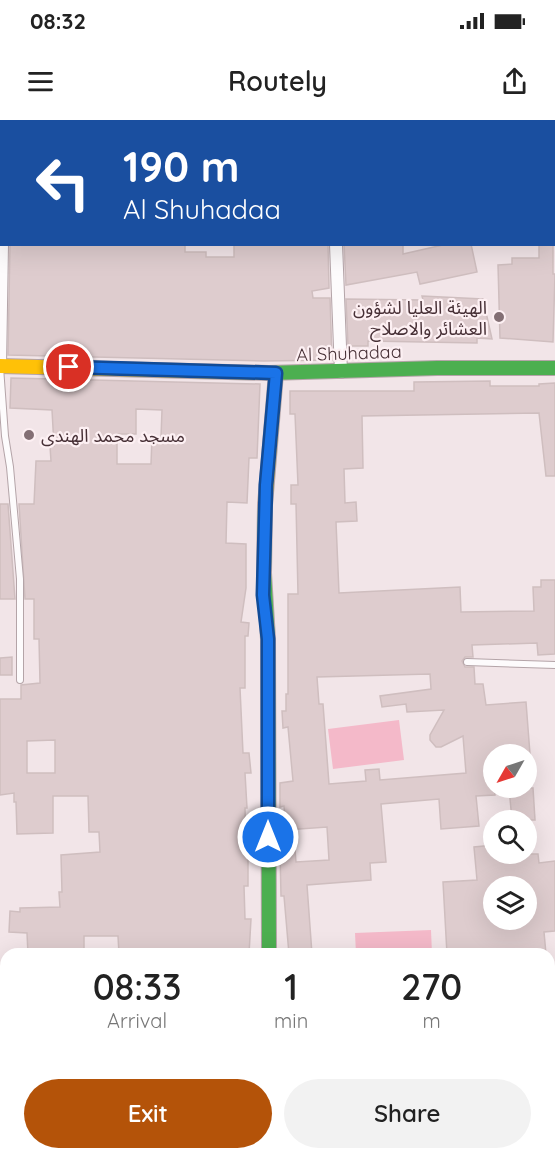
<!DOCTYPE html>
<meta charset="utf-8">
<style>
:root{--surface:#fff;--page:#f2f2f2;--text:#222;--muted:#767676;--accent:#b45309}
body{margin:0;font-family:Quicksand,"Noto Sans Arabic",sans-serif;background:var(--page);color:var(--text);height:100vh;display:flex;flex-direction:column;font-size:22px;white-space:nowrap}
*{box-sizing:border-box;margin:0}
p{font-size:20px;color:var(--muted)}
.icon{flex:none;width:33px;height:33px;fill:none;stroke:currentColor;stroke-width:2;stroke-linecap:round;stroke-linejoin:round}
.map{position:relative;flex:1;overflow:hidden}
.sheet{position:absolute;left:0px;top:828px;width:555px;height:212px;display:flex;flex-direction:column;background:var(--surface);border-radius:18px 18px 0 0;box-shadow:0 6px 24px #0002}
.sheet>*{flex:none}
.top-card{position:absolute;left:0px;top:0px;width:555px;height:126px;box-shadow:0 6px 24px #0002;background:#1a4fa0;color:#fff;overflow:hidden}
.needle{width:39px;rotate:231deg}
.buttons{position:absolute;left:483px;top:624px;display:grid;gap:12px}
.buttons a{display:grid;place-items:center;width:54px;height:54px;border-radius:50%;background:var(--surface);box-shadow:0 6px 24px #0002;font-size:30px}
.pin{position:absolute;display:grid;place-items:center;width:51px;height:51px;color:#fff;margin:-26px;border:3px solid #fff;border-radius:50%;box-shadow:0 2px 6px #0007}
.me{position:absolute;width:66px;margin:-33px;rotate:0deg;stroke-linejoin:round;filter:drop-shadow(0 0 4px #0008)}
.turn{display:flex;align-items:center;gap:21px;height:126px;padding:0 24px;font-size:27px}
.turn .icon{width:78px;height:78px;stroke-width:2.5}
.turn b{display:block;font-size:42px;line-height:51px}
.eta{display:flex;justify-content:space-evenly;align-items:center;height:102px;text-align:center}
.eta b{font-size:36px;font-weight:600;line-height:42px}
.cta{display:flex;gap:12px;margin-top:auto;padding:12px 24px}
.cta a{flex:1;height:69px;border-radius:36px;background:var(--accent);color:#fff;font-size:24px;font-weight:600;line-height:69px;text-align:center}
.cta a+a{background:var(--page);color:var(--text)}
.status{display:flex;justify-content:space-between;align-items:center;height:42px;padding:0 30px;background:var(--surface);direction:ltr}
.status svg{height:16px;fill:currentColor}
header{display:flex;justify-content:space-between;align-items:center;height:78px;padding:0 24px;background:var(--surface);font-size:27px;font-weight:600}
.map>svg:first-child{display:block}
.green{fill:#f4b9c9}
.building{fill:#deccce;stroke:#cfbebf;stroke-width:1.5;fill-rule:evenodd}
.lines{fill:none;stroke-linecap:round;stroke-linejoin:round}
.lane-casing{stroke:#b4a4a8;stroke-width:8}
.street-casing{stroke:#b4a4a8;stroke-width:14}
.fast-casing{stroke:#b4a4a8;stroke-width:16}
.slow-casing{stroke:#b4a4a8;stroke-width:16}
.lane{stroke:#fdfbfc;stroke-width:6}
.street{stroke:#fdfbfc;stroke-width:12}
.fast{stroke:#4caf50;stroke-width:14}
.slow{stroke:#ffc107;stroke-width:14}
.route-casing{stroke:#114b97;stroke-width:15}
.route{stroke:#1a73e8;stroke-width:10}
.poi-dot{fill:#836f74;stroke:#fdf0f3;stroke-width:2}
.labels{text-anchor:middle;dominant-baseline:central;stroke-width:4.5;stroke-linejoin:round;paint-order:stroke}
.poi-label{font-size:18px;fill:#473036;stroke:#fdf0f3;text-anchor:end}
.street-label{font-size:18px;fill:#473036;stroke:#fdf0f3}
</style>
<div class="status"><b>08:32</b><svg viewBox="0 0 49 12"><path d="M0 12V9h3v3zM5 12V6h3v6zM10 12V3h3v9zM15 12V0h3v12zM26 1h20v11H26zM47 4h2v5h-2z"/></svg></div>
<header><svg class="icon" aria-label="menu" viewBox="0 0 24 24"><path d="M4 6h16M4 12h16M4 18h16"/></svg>Routely<svg class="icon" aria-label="share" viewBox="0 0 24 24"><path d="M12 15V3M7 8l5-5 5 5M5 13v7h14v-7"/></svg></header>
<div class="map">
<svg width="555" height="1039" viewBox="0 0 555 1039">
<rect width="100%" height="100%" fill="#f2e5e8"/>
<g class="green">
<path d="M399 600 404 640 333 649 328 609Z"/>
<path d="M431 810 432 834H356L355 813Z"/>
</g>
<g class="building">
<path d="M10 124H185V132H206V137H234V124H328L329 168 312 171 313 178H330L332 240 264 241 8 235Z"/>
<path d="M344 124H403V134L447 124H471L477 152 420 164 417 152 346 165Z"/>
<path d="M539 124H553V154H555L553 222 500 218 498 145 512 144V138H539Z"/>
<path d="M422 176 483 179 492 219 477 218V223L368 221V226H348L346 179 423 180Z"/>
<path d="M11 258 260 264 257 338H249L247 383 227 382 226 423 246 424V468L241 502 249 503 248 516H245V568H240L243 633H249L251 653H245L247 688H245L246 734H248V766H244L245 799H251L249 834H119L118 816H84V834H28L27 813 9 812 10 791 20 792V788L60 787 59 772H62L61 735 100 732 99 712H89L88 676H53V713L17 714 16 682H14V673L0 675V579H21V565L40 563 39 519H34V479H25L19 384H34L36 341H51L50 326H54L52 290 10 288ZM136 289 162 290 161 317H152L151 344H117V314H136ZM55 620V653H27V621Z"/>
<path d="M490 261V266H539V264L555 263V356H546L539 293 362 296 363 348 344 349 345 383 356 382 357 401 336 402 339 473 460 467 461 492 534 491 533 467H541V460H555V534L538 535 537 523 472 525 473 537H465L462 541 465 547H474L475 564H483L486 585 526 582 530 634H491L495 675 476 676 479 706 441 709 439 679 381 684 386 742 370 743 371 760 307 765 312 834H289L284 776H281L280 731 295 730 296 742 329 740 327 707 286 710 284 686 280 687V663L293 661 288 607 283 608 282 591H286V574H288V474H298L296 384H291V365H298L295 294H290V271H414V262ZM430 554 431 569 380 576 382 587 406 584 407 592 444 590 430 615V620L436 627H441L463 616 466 653 380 660 379 649 365 650 366 661 329 664 323 584H319L317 557Z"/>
<path d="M0 384H8L15 479H0Z"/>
<path d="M12 537V555H0V538Z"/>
<path d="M509 668H533L535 700H512Z"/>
<path d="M494 725V734H538L539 743 555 741V811L544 812 546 834H447L443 762 477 760 474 727ZM494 766H526V800H494Z"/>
</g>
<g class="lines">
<g class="lane-casing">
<g id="lane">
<path d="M0 247 5 316 10 347 20 459V560"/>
<path d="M467 542 555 545"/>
</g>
</g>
<g class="street-casing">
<g id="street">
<path d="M2 0V2"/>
<path d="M336 2V0"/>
<path d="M336 124 341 252"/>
<path d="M0 246 2 124"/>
<path d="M121 1034 123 1039"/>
<path d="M429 1039 434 1034"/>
</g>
</g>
<g class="fast-casing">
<g id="fast">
<path d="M269 253 437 248H555"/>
<path d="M265 385 264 453 268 519 269 834"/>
<path d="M549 926H555"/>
</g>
</g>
<g class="slow-casing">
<g id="slow">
<path d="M0 246 269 253"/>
<path d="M265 385 276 253"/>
<path d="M0 1002 6 1000"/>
</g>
</g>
<use href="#lane" class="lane"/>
<use href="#street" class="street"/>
<use href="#fast" class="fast"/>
<use href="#slow" class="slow"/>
</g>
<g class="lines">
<g class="route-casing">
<path id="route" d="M69 247 276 253 266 365 263 475 268 519V717"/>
</g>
<use href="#route" class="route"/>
</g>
<g class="poi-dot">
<circle cx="499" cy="197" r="6"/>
<circle cx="29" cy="315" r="6"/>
</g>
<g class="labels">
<g class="poi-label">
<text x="487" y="187">الهيئة العليا لشؤون<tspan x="487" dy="21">العشائر والاصلاح</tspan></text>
<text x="41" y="315" text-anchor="start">مسجد محمد الهندى</text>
</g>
<g class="street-label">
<text transform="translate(349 233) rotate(-2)">Al Shuhadaa</text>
</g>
</g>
</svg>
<div class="buttons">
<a><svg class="needle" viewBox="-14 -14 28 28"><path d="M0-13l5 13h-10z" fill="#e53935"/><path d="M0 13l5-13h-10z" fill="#767676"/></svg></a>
<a><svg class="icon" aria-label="search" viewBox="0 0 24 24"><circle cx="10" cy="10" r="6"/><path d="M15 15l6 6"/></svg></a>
<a><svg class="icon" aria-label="layers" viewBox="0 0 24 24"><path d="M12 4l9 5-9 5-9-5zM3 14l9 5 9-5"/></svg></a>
</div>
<div class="pin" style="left:69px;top:247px;background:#d93025"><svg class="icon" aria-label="arrive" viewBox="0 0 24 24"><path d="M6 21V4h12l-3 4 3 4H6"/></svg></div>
<svg class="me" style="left:268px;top:717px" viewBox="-20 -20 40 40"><circle r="17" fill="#1a73e8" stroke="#fff" stroke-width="3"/><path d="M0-11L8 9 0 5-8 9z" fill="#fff"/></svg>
<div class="top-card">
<div class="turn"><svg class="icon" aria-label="left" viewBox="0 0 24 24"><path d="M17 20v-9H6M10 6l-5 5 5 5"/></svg><div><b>190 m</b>Al Shuhadaa</div></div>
</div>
<section class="sheet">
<div class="eta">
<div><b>08:33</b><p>Arrival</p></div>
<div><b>1</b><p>min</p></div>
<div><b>270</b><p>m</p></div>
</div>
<div class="cta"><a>Exit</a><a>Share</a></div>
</section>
</div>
